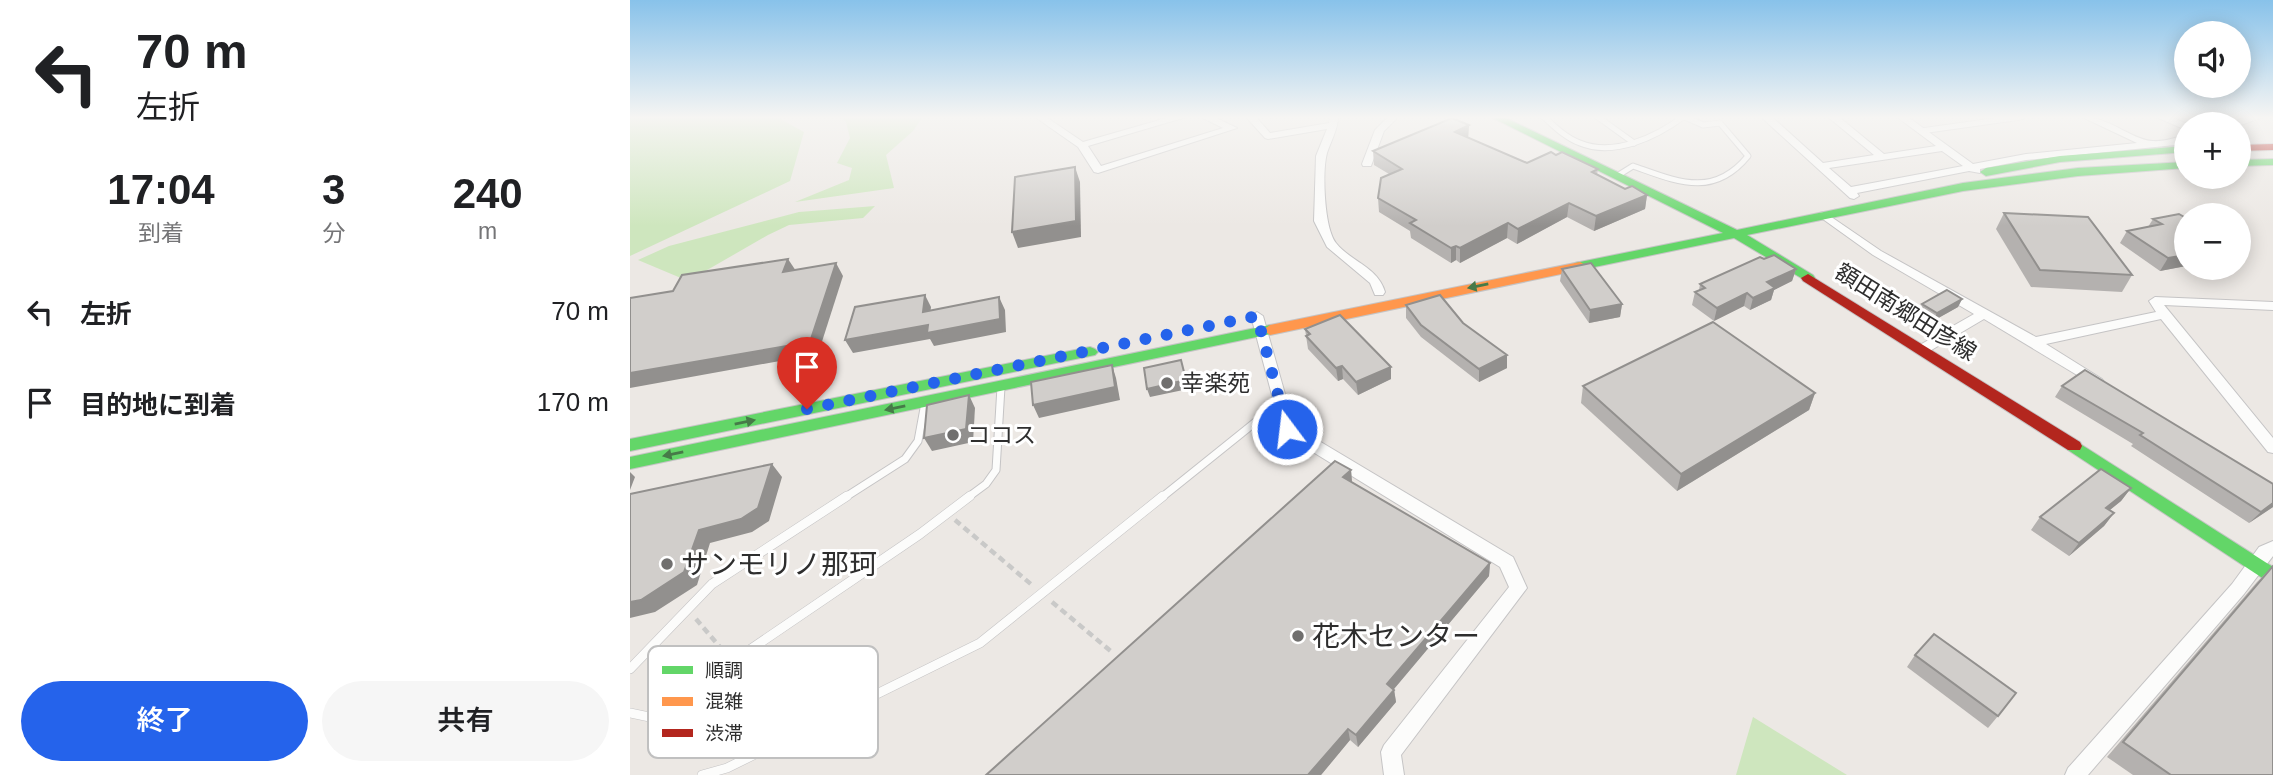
<!DOCTYPE html>
<html lang="ja">
<meta charset="utf-8">
<style>
:root{--surface:#fff;--page:#f6f6f6;--text:#202124;--muted:#757577;--accent:#2563eb}
body{margin:0;font-family:Helvetica,"Noto Sans JP",sans-serif;background:var(--page);color:var(--text);height:100vh;display:flex;flex-direction:column;font-size:26px;white-space:nowrap}
*{box-sizing:border-box;margin:0}
p{font-size:23px;color:var(--muted)}
.icon{flex:none;width:38px;height:38px;fill:none;stroke:currentColor;stroke-width:2;stroke-linecap:round;stroke-linejoin:round}
.map{position:relative;flex:1;overflow:hidden}
.panel{display:flex;flex-direction:column;background:var(--surface);width:630px}
.panel>*{flex:none}
.top-card{background:#fff;color:var(--text);overflow:hidden}
.buttons{position:absolute;left:1544px;top:21px;display:grid;gap:14px}
.buttons a{display:grid;place-items:center;width:77px;height:77px;border-radius:50%;background:var(--surface);box-shadow:0 4px 18px #0003;font-size:35px}
.pin{position:absolute;display:grid;place-items:center;width:60px;height:60px;color:#fff;margin:-72px -30px;border-radius:50% 50% 50% 0;rotate:-45deg;box-shadow:0 0 7px #0007}
.pin .icon{rotate:45deg}
.me{position:absolute;width:77px;margin:-38px;rotate:345deg;stroke-linejoin:round;filter:drop-shadow(0 0 5px #0008)}
.turn{display:flex;align-items:center;gap:24px;height:147px;padding:0 21px;font-size:32px}
.turn .icon{width:91px;height:91px;stroke-width:2.5}
.turn b{display:block;font-size:49px;line-height:60px}
.eta{display:flex;justify-content:space-evenly;align-items:center;height:119px;text-align:center}
.eta b{font-size:42px;font-weight:600;line-height:49px}
.button{display:flex;gap:14px;margin-top:auto;padding:14px 21px}
.button a{flex:1;height:80px;border-radius:42px;background:var(--accent);color:#fff;font-size:28px;font-weight:600;line-height:80px;text-align:center}
.button a+a{background:var(--page);color:var(--text)}
ul{padding:0;list-style:none}
li{display:flex;align-items:center;gap:21px;height:91px;padding:0 21px}
li div{flex:1}
li b{display:block;font-size:26px}
li em{font-style:normal}
main{display:flex;flex:1;min-height:0}
.map>svg:first-child{display:block}
.green{fill:#cee6be}
.lines{fill:none;stroke-linecap:round;stroke-linejoin:round}
.lane-far2-casing{stroke:#c5c4c5;stroke-width:7}
.lane-far1-casing{stroke:#c5c4c5;stroke-width:9}
.lane-casing{stroke:#c5c4c5;stroke-width:10}
.street-casing{stroke:#c5c4c5;stroke-width:2}
.fast-casing{stroke:#c5c4c5;stroke-width:2}
.slow-casing{stroke:#c5c4c5;stroke-width:2}
.jam-casing{stroke:#c5c4c5;stroke-width:2}
.path{stroke:#c9c9c8;stroke-width:4.5;stroke-dasharray:7 4.5;stroke-linecap:butt}
.lane-far2{stroke:#fcfcfb;stroke-width:5}
.lane-far1{stroke:#fcfcfb;stroke-width:7}
.lane{stroke:#fcfcfb;stroke-width:9}
.street{fill:#fcfcfb;fill-rule:evenodd}
.fast{fill:#63d668;fill-rule:evenodd}
.slow{fill:#ff974d;fill-rule:evenodd}
.jam{fill:#b3261e;fill-rule:evenodd}
.wall{fill:#b4b1af}
.shaded-wall{fill:#92908e}
.building{fill:#d1cecb;stroke:#92908e;stroke-width:2}
.oneway{fill:#467a48}
.route{stroke:#2563eb;stroke-width:12;stroke-dasharray:0 21.6}
.poi-dot{fill:#706f6e;stroke:#fff;stroke-width:2.5}
.labels{text-anchor:middle;dominant-baseline:central;stroke-width:6;stroke-linejoin:round;paint-order:stroke}
.street-label{font-size:23px;fill:#2e2e2e;stroke:#fff}
.poi-label{font-size:23px;fill:#2e2e2e;stroke:#fff;text-anchor:start}
.near-poi-label{font-size:28px;fill:#2e2e2e;stroke:#fff;text-anchor:start}
.key{fill:#fff;stroke:#c0c0c0;stroke-width:2}
.key-label{font-size:19px;fill:#2e2e2e}
</style>
<main>
<section class="panel">
<div class="top-card">
<div class="turn"><svg class="icon" aria-label="left" viewBox="0 0 24 24"><path d="M17 20v-9H6M10 6l-5 5 5 5"/></svg><div><b>70 m</b>左折</div></div>
</div>
<div class="eta">
<div><b>17:04</b><p>到着</p></div>
<div><b>3</b><p>分</p></div>
<div><b>240</b><p>m</p></div>
</div>
<ul>
<li><svg class="icon" aria-label="left" viewBox="0 0 24 24"><path d="M17 20v-9H6M10 6l-5 5 5 5"/></svg><div><b>左折</b></div><em>70 m</em></li>
<li><svg class="icon" aria-label="arrive" viewBox="0 0 24 24"><path d="M6 21V4h12l-3 4 3 4H6"/></svg><div><b>目的地に到着</b></div><em>170 m</em></li>
</ul>
<div class="button"><a>終了</a><a>共有</a></div>
</section>
<div class="map">
<svg width="1643" height="775" viewBox="0 0 1643 775">
<rect width="100%" height="100%" fill="#ece8e4"/>
<g class="green">
<path d="M0 117H147L174 132 160 181 0 256Z"/>
<path d="M210 117H293L283 131 256 155 264 188 165 202 219 180 222 168 207 163 220 138 216 122Z"/>
<path d="M245 206 233 218 159 225 138 235 58 281 8 260 39 246 169 212Z"/>
<path d="M1123 717 1217 775H1106Z"/>
</g>
<g class="lines">
<g class="lane-far2-casing">
<g id="lane-far2">
<path d="M914 117C925 127 936 138 950 143 984 157 1026 137 1053 117"/>
<path d="M968 117 1004 143"/>
<path d="M1291 131 1391 117"/>
<path d="M987 176 1003 166C1046 181 1083 199 1118 156L1090 123 1073 125 1055 117"/>
</g>
</g>
<g class="lane-far1-casing">
<g id="lane-far1">
<path d="M214 498 275 459 288 441 295 403"/>
<path d="M337 498 356 484 366 470 371 387"/>
<path d="M531 498 638 412 651 408"/>
</g>
</g>
<g class="lane-casing">
<g id="lane">
<path d="M0 669 82 584 217 496"/>
<path d="M0 713 146 744"/>
<path d="M21 717 290 534 340 496"/>
<path d="M72 775 97 768 350 643 533 496"/>
</g>
</g>
<g class="street-casing">
<g id="street">
<path d="M405 117H416L453 142 540 117H556L458 146 471 166 593 128 571 117H584L607 128 468 173 464 172 448 147Z"/>
<path d="M616 117H626L640 133 699 123 700 117H708C708 129 701 141 697 153 692 171 694 228 706 243 721 262 748 267 755 292L753 295H745L740 283 697 247 684 221 686 156 697 129 638 139 635 138Z"/>
<path d="M758 117H768L754 131 741 166H733L732 164 745 130Z"/>
<path d="M1131 117H1142L1193 163 1244 155 1198 117H1209L1254 154 1306 146 1267 117H1278L1343 164 1396 154 1507 143 1452 117C1480 117 1500 139 1522 141 1533 142 1545 138 1556 135V141L1545 145 1396 160 1350 169V173L1339 171 1227 193 1229 196 1224 199 1220 198ZM1312 151 1333 166 1221 187 1199 168Z"/>
<path d="M1526 117H1539L1558 124H1556V130Z"/>
<path d="M1617 117H1633L1608 126 1598 124Z"/>
<path d="M1194 212 1251 251 1406 337 1526 312 1519 301 1525 297 1643 302V310L1534 305 1643 438V453L1638 452 1531 319 1416 344 1472 379 1474 382 1467 387 1354 319 1298 352H1288L1286 349 1288 346 1344 314 1243 255 1190 217V213Z"/>
<path d="M627 312 633 316 664 426 883 557 897 588 771 755 774 775H754L751 752 754 745 879 587 870 567 652 433 621 316Z"/>
<path d="M1643 541V556L1614 594 1458 775H1435L1438 768 1602 584 1629 547Z"/>
</g>
</g>
<g class="fast-casing">
<g id="fast">
<path d="M861 117H874L1107 230 1333 183 1448 168 1556 162V168L1448 176 1333 191 1117 235 1183 275 1185 278 1178 282 1104 238 950 270 943 266 945 263 1093 233Z"/>
<path d="M1556 146V152L1430 162 1356 176 1350 172 1356 168 1430 156Z"/>
<path d="M1643 159V165L1608 166V160Z"/>
<path d="M640 325 645 327 647 330 645 333 0 469V457Z"/>
<path d="M460 347 465 349 468 352 465 355 0 451V439Z"/>
<path d="M1444 440 1643 567V585L1438 450 1436 446 1438 442Z"/>
</g>
</g>
<g class="slow-casing">
<path id="slow" d="M950 262 957 266 955 269 640 335 633 330 640 325Z"/>
</g>
<g class="jam-casing">
<g id="jam">
<path d="M1643 144V150L1608 151V145Z"/>
<path d="M1178 274 1450 442 1452 446 1450 450H1438L1173 281 1171 278Z"/>
</g>
</g>
<g class="path">
<path d="M325 520 402 585"/>
<path d="M422 602 483 653"/>
<path d="M66 619 95 653"/>
<path d="M109 670 158 723"/>
</g>
<use href="#lane-far2" class="lane-far2"/>
<use href="#lane-far1" class="lane-far1"/>
<use href="#lane" class="lane"/>
<use href="#street" class="street"/>
<use href="#fast" class="fast"/>
<use href="#slow" class="slow"/>
<use href="#jam" class="jam"/>
</g>
<g class="wall">
<path d="M839 125 838 138 897 163 926 155 968 169 967 175 995 189 1017 195 1015 209 964 231 937 217 887 244 877 238 830 263 826 260 821 263 781 238 780 231 749 212 748 198 759 174 744 165 743 151Z"/>
<path d="M1374 213 1502 275 1492 292 1401 287 1366 229Z"/>
<path d="M1556 218V266L1530 271 1490 243 1497 231 1518 227 1523 219Z"/>
<path d="M1134 259 1166 269 1162 281 1144 290 1141 300 1120 310 1114 306 1084 321 1062 305 1065 292 1069 290 1070 284Z"/>
<path d="M932 269 992 304 990 317 959 323 930 281Z"/>
<path d="M1332 299 1328 307 1303 321 1288 313 1292 304Z"/>
<path d="M776 305 833 323 877 368 849 382 791 337 776 318Z"/>
<path d="M675 329 761 379 728 395 713 379 708 381 678 349Z"/>
<path d="M953 386 1185 393 1179 410 1047 491 951 403Z"/>
<path d="M1432 386 1643 484V507L1619 523 1501 446 1503 444 1425 397Z"/>
<path d="M721 470 722 482 860 563 859 576 764 689 766 702 728 747 720 740 691 775Z"/>
<path d="M1501 488 1491 501 1480 510 1484 513 1474 526 1439 556 1401 530 1410 517Z"/>
<path d="M1643 566V775H1503L1477 757 1627 582Z"/>
<path d="M1285 655 1368 716 1358 728 1277 667Z"/>
</g>
<g class="shaded-wall">
<path d="M839 125 838 139 825 132Z"/>
<path d="M445 167 450 182 451 237 388 248 382 232Z"/>
<path d="M1017 195 1015 209 964 231 966 216Z"/>
<path d="M939 203 937 217 887 244 888 229Z"/>
<path d="M878 223 877 238 830 263V248Z"/>
<path d="M826 246V260L821 263V248Z"/>
<path d="M1556 255V266L1530 271 1538 258Z"/>
<path d="M158 259 166 271 153 272Z"/>
<path d="M206 263 213 276 188 354 0 388V373Z"/>
<path d="M1166 269 1162 281 1144 290 1141 300 1120 310 1123 298 1137 282Z"/>
<path d="M1117 293 1114 306 1084 321 1087 308Z"/>
<path d="M295 295 301 307 299 324 293 312Z"/>
<path d="M369 297 375 310 376 332 304 346 300 339 223 353 215 340 298 325Z"/>
<path d="M1332 299 1328 307 1303 321 1307 313Z"/>
<path d="M992 304 990 317 959 323 960 310Z"/>
<path d="M877 355V368L849 382V369Z"/>
<path d="M551 360 558 389 520 397 517 389Z"/>
<path d="M482 365 486 378 490 400 409 418 403 405Z"/>
<path d="M712 366 713 379 708 381 706 368Z"/>
<path d="M761 367V379L728 395 726 382Z"/>
<path d="M1185 393 1179 410 1047 491 1051 474Z"/>
<path d="M339 395 345 408 343 442 302 451 294 438Z"/>
<path d="M142 464 152 477 139 521 122 532 80 543 67 585 25 612 0 618V619V602L69 530Z"/>
<path d="M721 470 722 483 713 477Z"/>
<path d="M0 472 5 477 0 490Z"/>
<path d="M1501 488 1491 501 1466 521 1476 508Z"/>
<path d="M1643 503V507L1619 523 1631 512Z"/>
<path d="M1484 513 1474 526 1439 556 1449 543Z"/>
<path d="M860 563 859 576 758 696 757 684Z"/>
<path d="M764 690 766 702 728 747 726 735Z"/>
<path d="M718 729 720 740 691 775H678Z"/>
</g>
<g class="building">
<path d="M822 118 839 125 825 132 897 163 921 152 926 155 932 152 968 169 962 172 995 189 1002 186 1017 195 966 216 939 203 888 229 878 223 830 248 826 246 821 248 780 223 786 220 748 198 751 178 772 169 743 151Z"/>
<path d="M445 167 446 221 382 232 385 177Z"/>
<path d="M1374 213 1458 217 1502 275 1410 270Z"/>
<path d="M1549 214 1556 218V255L1538 258 1497 231 1532 224 1523 219Z"/>
<path d="M1144 255 1166 269 1137 282 1145 288 1123 298 1117 293 1087 308 1065 292 1075 288 1070 284 1130 257 1134 259Z"/>
<path d="M158 259 153 272 206 263 180 342 0 373V298L43 291 52 275Z"/>
<path d="M961 263 992 304 960 310 932 269Z"/>
<path d="M1317 290 1332 299 1307 313 1292 304Z"/>
<path d="M295 295 293 312 369 297 370 319 297 333 298 325 215 340 225 307Z"/>
<path d="M810 295 833 323 877 355 849 369 791 325 776 305Z"/>
<path d="M710 315 761 367 726 382 712 366 706 368 676 336 680 334 675 329Z"/>
<path d="M1083 322 1185 393 1051 474 953 386Z"/>
<path d="M551 360 556 380 517 389 514 368Z"/>
<path d="M482 365 485 387 403 405 401 382Z"/>
<path d="M1455 370 1643 484V503L1631 512 1510 435 1513 433 1432 386Z"/>
<path d="M339 395 336 429 294 438 297 405Z"/>
<path d="M705 461 721 470 713 477 860 563 757 684 764 690 726 735 718 729 678 775H356Z"/>
<path d="M142 464 128 508 111 519 69 530 54 572 11 600 0 602V494Z"/>
<path d="M1471 469 1501 488 1476 508 1484 513 1449 543 1410 517Z"/>
<path d="M1643 566V775H1541L1493 742Z"/>
<path d="M1304 634 1386 693 1368 716 1285 655Z"/>
</g>
<defs><path id="oneway-solid" d="M-6-.8H1V-3.2L6.5 0L1 3.2V.8H-6Z" transform="scale(1.75)"/></defs>
<g class="oneway">
<use href="#oneway-solid" transform="translate(848 286) rotate(169)"/>
<use href="#oneway-solid" transform="translate(265 408) rotate(168)"/>
<use href="#oneway-solid" transform="translate(115 422) rotate(-11)"/>
<use href="#oneway-solid" transform="translate(43 454) rotate(168)"/>
</g>
<linearGradient id="sky" x2="0" y2="1"><stop stop-color="#88c2ea"/><stop offset="0.52" stop-color="#f6f5f3"/><stop offset="1" stop-color="#f6f5f3" stop-opacity="0"/></linearGradient>
<rect width="1643" height="226" fill="url(#sky)"/>
<g class="lines">
<path class="route" d="M177 409 627 316 657 429"/>
</g>
<g class="poi-dot">
<circle cx="537" cy="383" r="7"/>
<circle cx="323" cy="435" r="7"/>
<circle cx="37" cy="564" r="7"/>
<circle cx="668" cy="636" r="7"/>
</g>
<g class="labels">
<g class="street-label">
<text transform="translate(1276 312) rotate(32)">額田南郷田彦線</text>
</g>
<g class="poi-label">
<text x="551" y="383">幸楽苑</text>
<text x="337" y="435">ココス</text>
</g>
<g class="near-poi-label">
<text x="51" y="564">サンモリノ那珂</text>
<text x="682" y="636">花木センター</text>
</g>
</g>
<rect x="18" y="646" width="230" height="112" rx="10" class="key"/>
<rect x="32" y="666" width="31" height="8" fill="#63d668"/>
<rect x="32" y="697" width="31" height="9" fill="#ff974d"/>
<rect x="32" y="729" width="31" height="8" fill="#b3261e"/>
<g class="key-label">
<text x="75" y="677">順調</text>
<text x="75" y="708">混雑</text>
<text x="75" y="740">渋滞</text>
</g>
</svg>
<div class="buttons">
<a><svg class="icon" aria-label="sound" viewBox="0 0 24 24"><path d="M4 9h4l5-4v14l-5-4H4zM17 9q2 3 0 6"/></svg></a>
<a>+</a>
<a>−</a>
</div>
<div class="pin" style="left:177px;top:409px;background:#d93025"><svg class="icon" aria-label="arrive" viewBox="0 0 24 24"><path d="M6 21V4h12l-3 4 3 4H6"/></svg></div>
<svg class="me" style="left:657px;top:429px" viewBox="-20 -20 40 40"><circle r="17" fill="#2563eb" stroke="#fff" stroke-width="3"/><path d="M0-11L8 9 0 5-8 9z" fill="#fff"/></svg>
</div>
</main>
